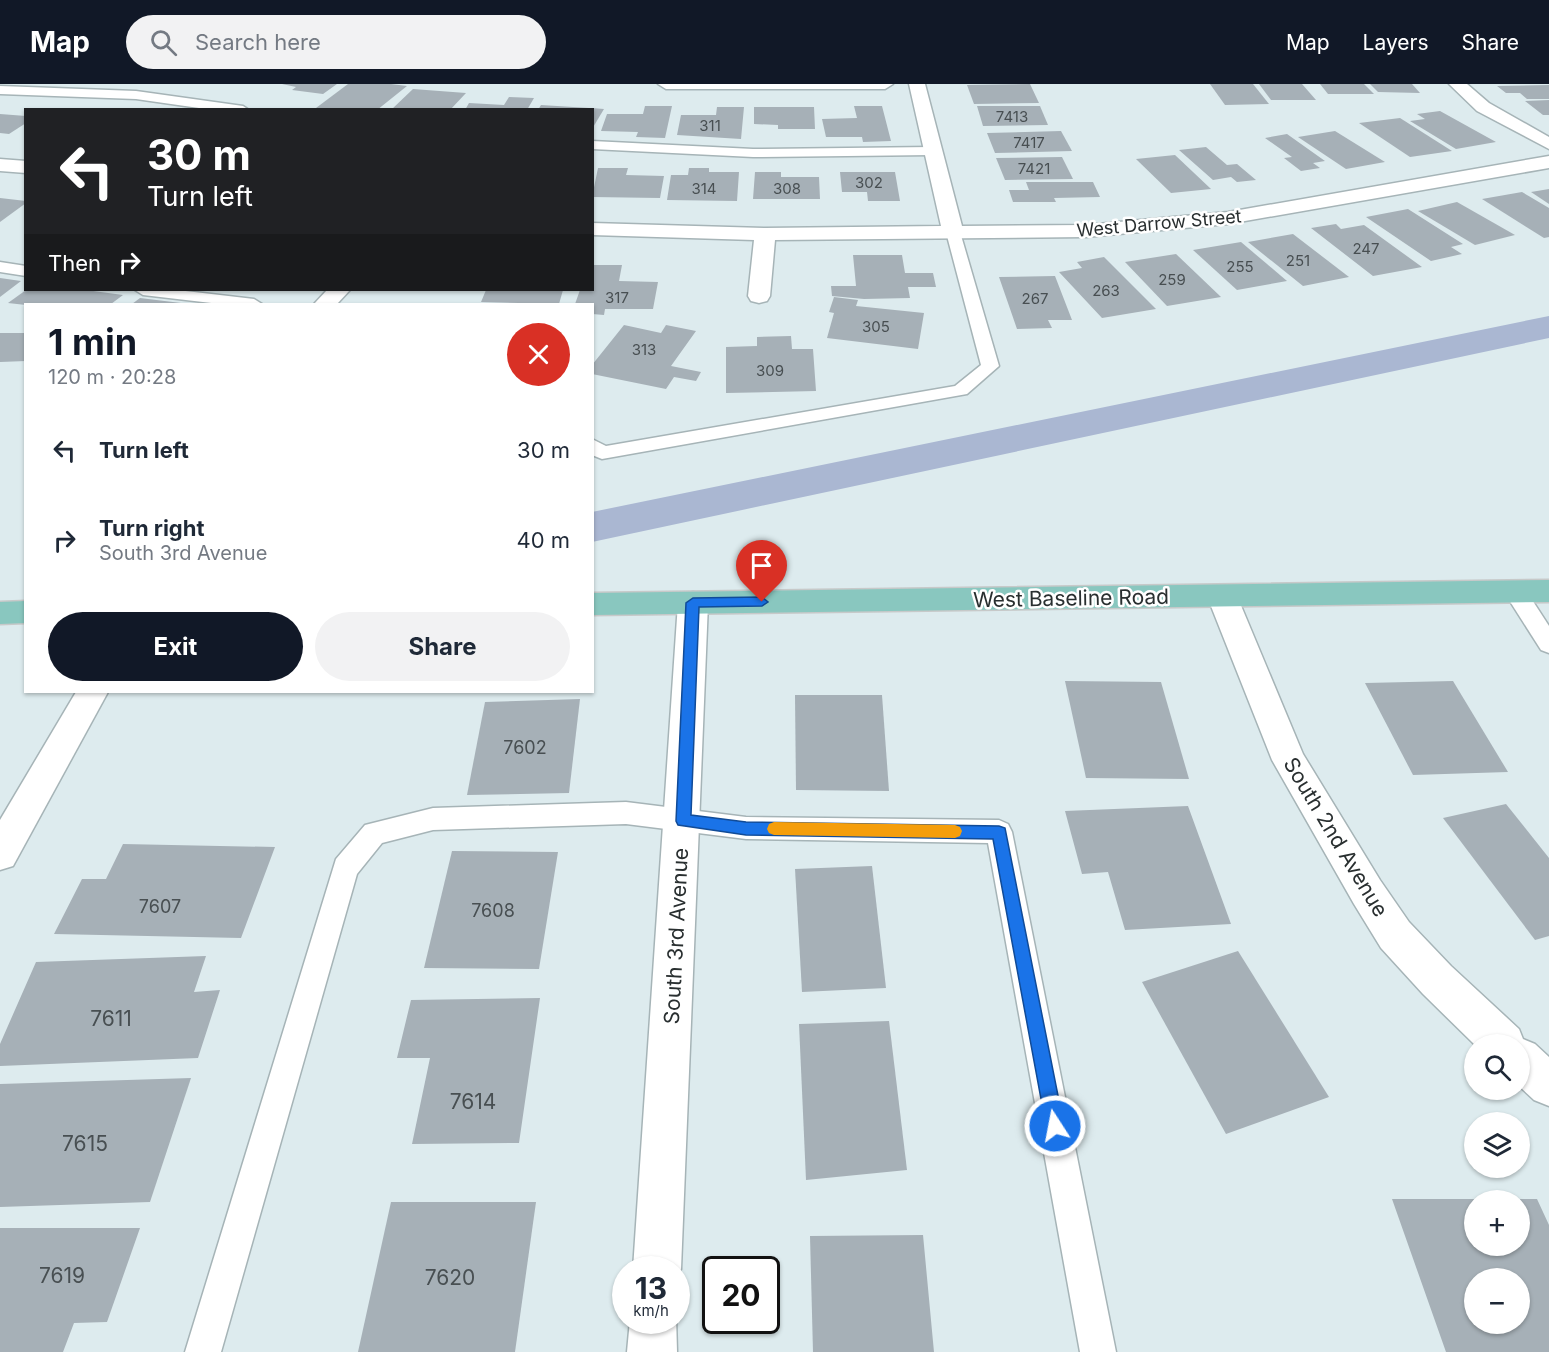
<!DOCTYPE html>
<meta charset="utf-8">
<style>
:root{--surface:#fff;--page:#f2f2f3;--text:#1f2937;--muted:#747a83;--accent:#111827}
body{margin:0;font-family:Inter,sans-serif;background:var(--page);color:var(--text);height:100vh;display:flex;flex-direction:column;font-size:22px;white-space:nowrap}
*{box-sizing:border-box;margin:0}
p{font-size:20px;color:var(--muted)}
.icon{flex:none;width:33px;height:33px;fill:none;stroke:currentColor;stroke-width:2;stroke-linecap:round;stroke-linejoin:round}
.map{position:relative;flex:1;overflow:hidden}
.panel{position:absolute;left:24px;top:219px;width:570px;height:390px;display:flex;flex-direction:column;background:var(--surface);border-radius:0px;box-shadow:0 2px 4px #0004}
.panel>*{flex:none}
.top-card{position:absolute;left:24px;top:24px;width:570px;height:183px;border-radius:0px;box-shadow:0 2px 4px #0004;background:#202124;color:#fff;overflow:hidden}
.buttons{position:absolute;left:1464px;top:950px;display:grid;gap:12px}
.buttons a{display:grid;place-items:center;width:66px;height:66px;border-radius:50%;background:var(--surface);box-shadow:0 2px 4px #0004;font-size:30px}
.speed{position:absolute;left:612px;top:1172px;display:flex;gap:12px;font-size:30px;font-weight:700;text-align:center}
.speed>*{display:grid;place-content:center;width:78px;height:78px;border-radius:50%;background:var(--surface);box-shadow:0 2px 4px #0004;line-height:1}
.speed small{font-size:15px;font-weight:400}
.speed .limit{border:3px solid #111;border-radius:9px;background:#fff;color:#111}
.pin{position:absolute;display:grid;place-items:center;width:51px;height:51px;color:#fff;margin:-62px -26px;border-radius:50% 50% 50% 0;rotate:-45deg;box-shadow:0 0 6px #0007}
.pin .icon{rotate:45deg}
.me{position:absolute;width:66px;margin:-33px;rotate:349deg;stroke-linejoin:round;filter:drop-shadow(0 0 4px #0008)}
.turn{display:flex;align-items:center;gap:21px;height:126px;padding:0 24px;font-size:27px}
.turn .icon{width:78px;height:78px;stroke-width:2.5}
.turn b{display:block;font-size:42px;line-height:51px}
.then{display:flex;align-items:center;height:57px;padding:0 24px;background:#0003;gap:12px;font-size:22px}
.round{display:grid;place-items:center;flex:none;width:63px;height:63px;border-radius:32px;background:var(--page)}
.headline{display:flex;align-items:center;justify-content:space-between;height:102px;padding:0 24px}
h1{font-size:36px;font-weight:700;line-height:45px;color:var(--accent)}
.cta{display:flex;gap:12px;margin-top:auto;padding:12px 24px}
.cta a{flex:1;height:69px;border-radius:36px;background:var(--accent);color:#fff;font-size:24px;font-weight:700;line-height:69px;text-align:center}
.cta a+a{background:var(--page);color:var(--text)}
ul{padding:0;list-style:none}
li{display:flex;align-items:center;gap:18px;height:90px;padding:0 24px}
li div{flex:1}
li b{display:block;font-size:22px}
li em{font-style:normal}
header{display:flex;align-items:center;gap:36px;box-sizing:border-box;height:84px;padding:0 30px;background:var(--accent);color:#fff}
header strong{font-size:28px}
nav{display:flex;gap:33px;margin-inline-start:auto;font-size:21px}
.search{width:420px;height:54px;background:var(--page);display:flex;align-items:center;gap:15px;box-sizing:border-box;padding:0 21px;border-radius:33px;color:var(--muted);font-size:22px}
.map>svg:first-child{display:block}
.lines{fill:none;stroke-linecap:round;stroke-linejoin:round}
.canal{fill:#aab7d2;fill-rule:evenodd}
.building{fill:#a6b0b7;fill-rule:evenodd}
.lane-casing{stroke:#a6b4b7;stroke-width:3}
.street-casing{stroke:#a6b4b7;stroke-width:3}
.primary-casing{stroke:#c7c9c9;stroke-width:3}
.lane{fill:#fff;fill-rule:evenodd}
.street{fill:#fff;fill-rule:evenodd}
.primary{fill:#89c7bf;fill-rule:evenodd}
.route{fill:#1a73e8;stroke:#114b97;stroke-width:1.5}
.slow{fill:#f59e0b}
.labels{text-anchor:middle;dominant-baseline:central;stroke-width:5;stroke-linejoin:round;paint-order:stroke}
.far-number-label{font-size:15px;fill:#484f52}
.far-street-label{font-size:18px;fill:#292f30;stroke:#fff}
.number-label{font-size:18px;fill:#484f52}
.street-label{font-size:21px;fill:#292f30;stroke:#fff}
.near-number-label{font-size:21px;fill:#484f52}
</style>
<header>
<strong>Map</strong>
<div class="search"><svg class="icon" aria-label="search" viewBox="0 0 24 24"><circle cx="10" cy="10" r="6"/><path d="M15 15l6 6"/></svg>Search here</div>
<nav><a>Map</a><a>Layers</a><a>Share</a></nav>
</header>
<div class="map">
<svg width="1549" height="1268" viewBox="0 0 1549 1268">
<rect width="100%" height="100%" fill="#ddebee"/>
<g class="lines">
<path class="canal" d="M1549 232V254L592 458V428Z"/>
</g>
<g class="building">
<path d="M282 0H337L323 10 292 6 296 3Z"/>
<path d="M348 0H391L407 2 377 26 316 24Z"/>
<path d="M1030 0 1039 19 974 20 967 1Z"/>
<path d="M1210 0H1253L1269 20 1225 21Z"/>
<path d="M1259 0H1302L1316 16H1271Z"/>
<path d="M1320 0H1364L1374 10H1328Z"/>
<path d="M1370 0H1412L1420 9 1378 8Z"/>
<path d="M1549 1V15H1527L1520 9H1506L1497 2Z"/>
<path d="M413 5 466 9 450 26H391Z"/>
<path d="M509 13 534 14 527 26H465L469 19 504 21Z"/>
<path d="M1549 16V31H1543L1525 17Z"/>
<path d="M541 21 589 24 588 26H538Z"/>
<path d="M645 22H672L665 54 636 53 638 48 601 47 607 30H643Z"/>
<path d="M854 22H882L891 57 863 58 862 53H826L822 35 857 34Z"/>
<path d="M977 22H1040L1048 41 983 42Z"/>
<path d="M717 23H744L741 55 677 51 681 31H716Z"/>
<path d="M754 23H814L815 45H778V41L754 40Z"/>
<path d="M592 24 604 25 592 45Z"/>
<path d="M1440 27 1496 58 1456 65 1410 37 1425 35 1417 30Z"/>
<path d="M0 30 26 32V39L9 50 0 49Z"/>
<path d="M1400 34 1452 67 1410 73 1359 39Z"/>
<path d="M1061 47 1072 67 995 69 987 49Z"/>
<path d="M1335 47 1385 78 1346 85 1298 53Z"/>
<path d="M1287 50 1325 77 1313 79 1320 84 1301 87 1284 74 1292 73 1265 54Z"/>
<path d="M1206 63 1227 81 1237 80 1256 96 1237 98 1231 93 1213 96 1179 66Z"/>
<path d="M1175 71 1211 105 1171 109 1136 75Z"/>
<path d="M1062 73 1073 95 1005 96 996 74Z"/>
<path d="M598 84H628L626 91 664 92 660 114 592 113Z"/>
<path d="M689 84H709V88H739L737 117 667 116 671 91H688Z"/>
<path d="M755 88H781V93H819L820 115H753Z"/>
<path d="M840 88H895L900 117H868L867 108H842Z"/>
<path d="M1026 98H1093L1100 113 1054 114 1056 118H1013L1009 106H1029Z"/>
<path d="M1549 105V120L1531 108Z"/>
<path d="M1522 108 1549 124V153L1544 154 1482 115Z"/>
<path d="M0 114 26 117V119L0 138Z"/>
<path d="M1457 118 1515 151 1475 161 1418 127Z"/>
<path d="M1408 125 1463 160 1451 163 1462 170 1431 177 1366 133Z"/>
<path d="M1336 140 1341 145 1364 141 1422 183 1373 192 1311 144Z"/>
<path d="M1293 150 1349 193 1303 202 1248 158Z"/>
<path d="M1241 158 1287 197 1237 206 1193 166Z"/>
<path d="M1176 170 1221 213 1167 222 1125 178Z"/>
<path d="M853 171H902L905 189H933L936 203H908L910 214 864 215 832 212 831 202H856Z"/>
<path d="M1104 173 1156 225 1102 234 1059 188 1082 184 1077 178Z"/>
<path d="M592 181H622L619 197 658 198 653 225H605L604 231 592 230V220H575L580 206H592Z"/>
<path d="M1055 192 1072 236H1048L1052 244 1017 245 999 193Z"/>
<path d="M0 194 21 197 0 213Z"/>
<path d="M26 206H86L123 211 111 220 26 221 8 219Z"/>
<path d="M486 206H563L559 220 481 218Z"/>
<path d="M834 213 858 216 856 222 924 229 918 265 827 254 834 229 829 228Z"/>
<path d="M140 214 181 219V220H132Z"/>
<path d="M624 241 661 249 666 241 696 247 671 282 701 288 696 297 674 293 666 305 592 290V281Z"/>
<path d="M0 249H26V277L0 278Z"/>
<path d="M791 252 792 265H813L816 307 726 309V263L757 262V253Z"/>
<path d="M1065 597 1161 598 1189 695 1086 694Z"/>
<path d="M1453 597 1508 688 1413 691 1365 599Z"/>
<path d="M795 611H882L889 707 796 706Z"/>
<path d="M580 615 569 709 467 711 485 618Z"/>
<path d="M1506 720 1549 774V852L1535 856 1443 734Z"/>
<path d="M1188 722 1231 840 1125 846 1108 788 1082 790 1065 727Z"/>
<path d="M123 760 275 763 241 854 54 850 82 795H106Z"/>
<path d="M452 767 558 768 539 885 424 884Z"/>
<path d="M872 782 886 904 802 908 795 785Z"/>
<path d="M1238 867 1329 1013 1226 1050 1142 898Z"/>
<path d="M206 872 194 908 220 906 198 974 0 982V960L36 878Z"/>
<path d="M540 914 519 1059 412 1060 430 974H397L411 916Z"/>
<path d="M889 937 907 1086 806 1096 799 940Z"/>
<path d="M191 994 150 1118 0 1123V1000Z"/>
<path d="M1392 1115H1474V1161H1520V1115H1537L1549 1141V1268H1446ZM1474 1194H1520V1239H1474Z"/>
<path d="M391 1118H536L515 1268H358Z"/>
<path d="M0 1144H140L107 1238 74 1239 63 1268H0Z"/>
<path d="M923 1151 934 1268H813L810 1152Z"/>
</g>
<g class="lines">
<g class="lane-casing">
<g id="lane">
<path d="M0 2 136 7 243 22 249 26H213L136 15 0 10Z"/>
<path d="M592 57 753 65 932 63 939 67 932 71 753 73 592 65Z"/>
<path d="M953 144 960 148 999 282 967 310 602 375 592 371V355L606 362 955 302 981 281 946 148Z"/>
<path d="M0 178 26 182V192L0 188Z"/>
<path d="M135 206H177L254 215 262 220H220L143 211Z"/>
<path d="M1515 500 1523 502 1549 542V569L1541 566 1504 508 1507 502Z"/>
<path d="M626 718 746 733 999 736 1008 740 1012 748 1116 1268H1080L988 759 746 755 626 740 433 746 382 759 357 790 221 1268H185L336 775 365 741 433 724Z"/>
</g>
</g>
<g class="street-casing">
<g id="street">
<path d="M658 0H893L885 5H666Z"/>
<path d="M909 0H925L962 142 1086 141 1228 128 1549 72V84L1228 140 1086 153 775 156 770 212 767 217 759 219 751 217 748 212 754 156 592 151V139L765 144 941 142Z"/>
<path d="M1449 0H1467L1489 19 1549 53V65L1477 27Z"/>
<path d="M0 75 26 77V89L0 87Z"/>
<path d="M327 206H350L337 220H314Z"/>
<path d="M1222 501 1233 504 1237 512 1303 670 1380 796 1409 838 1451 882 1519 945 1523 955 1535 960 1549 973V1022L1534 1016 1520 1003V960H1474L1423 910 1381 864 1354 820 1272 676 1207 512 1211 504Z"/>
<path d="M693 508 704 511 708 519 681 1185 676 1195V1185H633L678 519 682 511Z"/>
<path d="M76 608H108L13 782 0 786V736Z"/>
<path d="M676 1232 677 1268H627L630 1236H676Z"/>
</g>
</g>
<g class="primary-casing">
<g id="primary">
<path d="M1549 496V518L592 531V509Z"/>
<path d="M26 517V539L0 540V518Z"/>
</g>
</g>
<use href="#lane" class="lane"/>
<use href="#street" class="street"/>
<use href="#primary" class="primary"/>
</g>
<path class="route" d="M762 513 768 518 762 522 699 523 691 731 746 738 999 742 1005 744 1064 1042 1061 1048 1055 1051 1049 1048 1046 1042 993 755 746 751 678 741 676 737 686 519 693 514Z"/>
<path class="slow" d="M774 738 955 741 960 743 962 747 960 752 955 754 774 751 769 749 767 745 769 740Z"/>
<g class="labels">
<g class="far-number-label">
<text x="1012" y="32">7413</text>
<text x="710" y="41">311</text>
<text x="1029" y="58">7417</text>
<text x="1034" y="84">7421</text>
<text x="869" y="98">302</text>
<text x="704" y="104">314</text>
<text x="787" y="104">308</text>
<text x="1366" y="164">247</text>
<text x="1298" y="176">251</text>
<text x="1240" y="182">255</text>
<text x="1172" y="195">259</text>
<text x="1106" y="206">263</text>
<text x="617" y="213">317</text>
<text x="1035" y="214">267</text>
<text x="876" y="242">305</text>
<text x="644" y="265">313</text>
<text x="770" y="286">309</text>
</g>
<g class="far-street-label">
<text transform="translate(1159 139) rotate(-5)">West Darrow Street</text>
</g>
<g class="number-label">
<text x="525" y="663">7602</text>
<text x="160" y="822">7607</text>
<text x="493" y="826">7608</text>
</g>
<g class="street-label">
<text transform="translate(1071 514) rotate(-1)">West Baseline Road</text>
<text transform="translate(1336 753) rotate(59)">South 2nd Avenue</text>
<text transform="translate(676 852) rotate(-87)">South 3rd Avenue</text>
</g>
<g class="near-number-label">
<text x="111" y="934">7611</text>
<text x="473" y="1017">7614</text>
<text x="85" y="1059">7615</text>
<text x="62" y="1191">7619</text>
<text x="450" y="1193">7620</text>
</g>
</g>
</svg>
<div class="buttons">
<a><svg class="icon" aria-label="search" viewBox="0 0 24 24"><circle cx="10" cy="10" r="6"/><path d="M15 15l6 6"/></svg></a>
<a><svg class="icon" aria-label="layers" viewBox="0 0 24 24"><path d="M12 4l9 5-9 5-9-5zM3 14l9 5 9-5"/></svg></a>
<a>+</a>
<a>−</a>
</div>
<div class="speed"><div>13<small>km/h</small></div><div class="limit">20</div></div>
<div class="pin" style="left:762px;top:518px;background:#d93025"><svg class="icon" aria-label="arrive" viewBox="0 0 24 24"><path d="M6 21V4h12l-3 4 3 4H6"/></svg></div>
<svg class="me" style="left:1055px;top:1042px" viewBox="-20 -20 40 40"><circle r="17" fill="#1a73e8" stroke="#fff" stroke-width="3"/><path d="M0-11L8 9 0 5-8 9z" fill="#fff"/></svg>
<div class="top-card">
<div class="turn"><svg class="icon" aria-label="left" viewBox="0 0 24 24"><path d="M17 20v-9H6M10 6l-5 5 5 5"/></svg><div><b>30 m</b>Turn left</div></div>
<div class="then">Then<svg class="icon" aria-label="right" viewBox="0 0 24 24"><path d="M7 20v-9h11M14 6l5 5-5 5"/></svg></div>
</div>
<section class="panel">
<div class="headline"><div><h1>1 min</h1><p>120 m · 20:28</p></div><a class="round" style="background:#d93025;color:#fff"><svg class="icon" aria-label="close" viewBox="0 0 24 24"><path d="M6 6l12 12M18 6L6 18"/></svg></a></div>
<ul>
<li><svg class="icon" aria-label="left" viewBox="0 0 24 24"><path d="M17 20v-9H6M10 6l-5 5 5 5"/></svg><div><b>Turn left</b></div><em>30 m</em></li>
<li><svg class="icon" aria-label="right" viewBox="0 0 24 24"><path d="M7 20v-9h11M14 6l5 5-5 5"/></svg><div><b>Turn right</b><p>South 3rd Avenue</p></div><em>40 m</em></li>
</ul>
<div class="cta"><a>Exit</a><a>Share</a></div>
</section>
</div>
